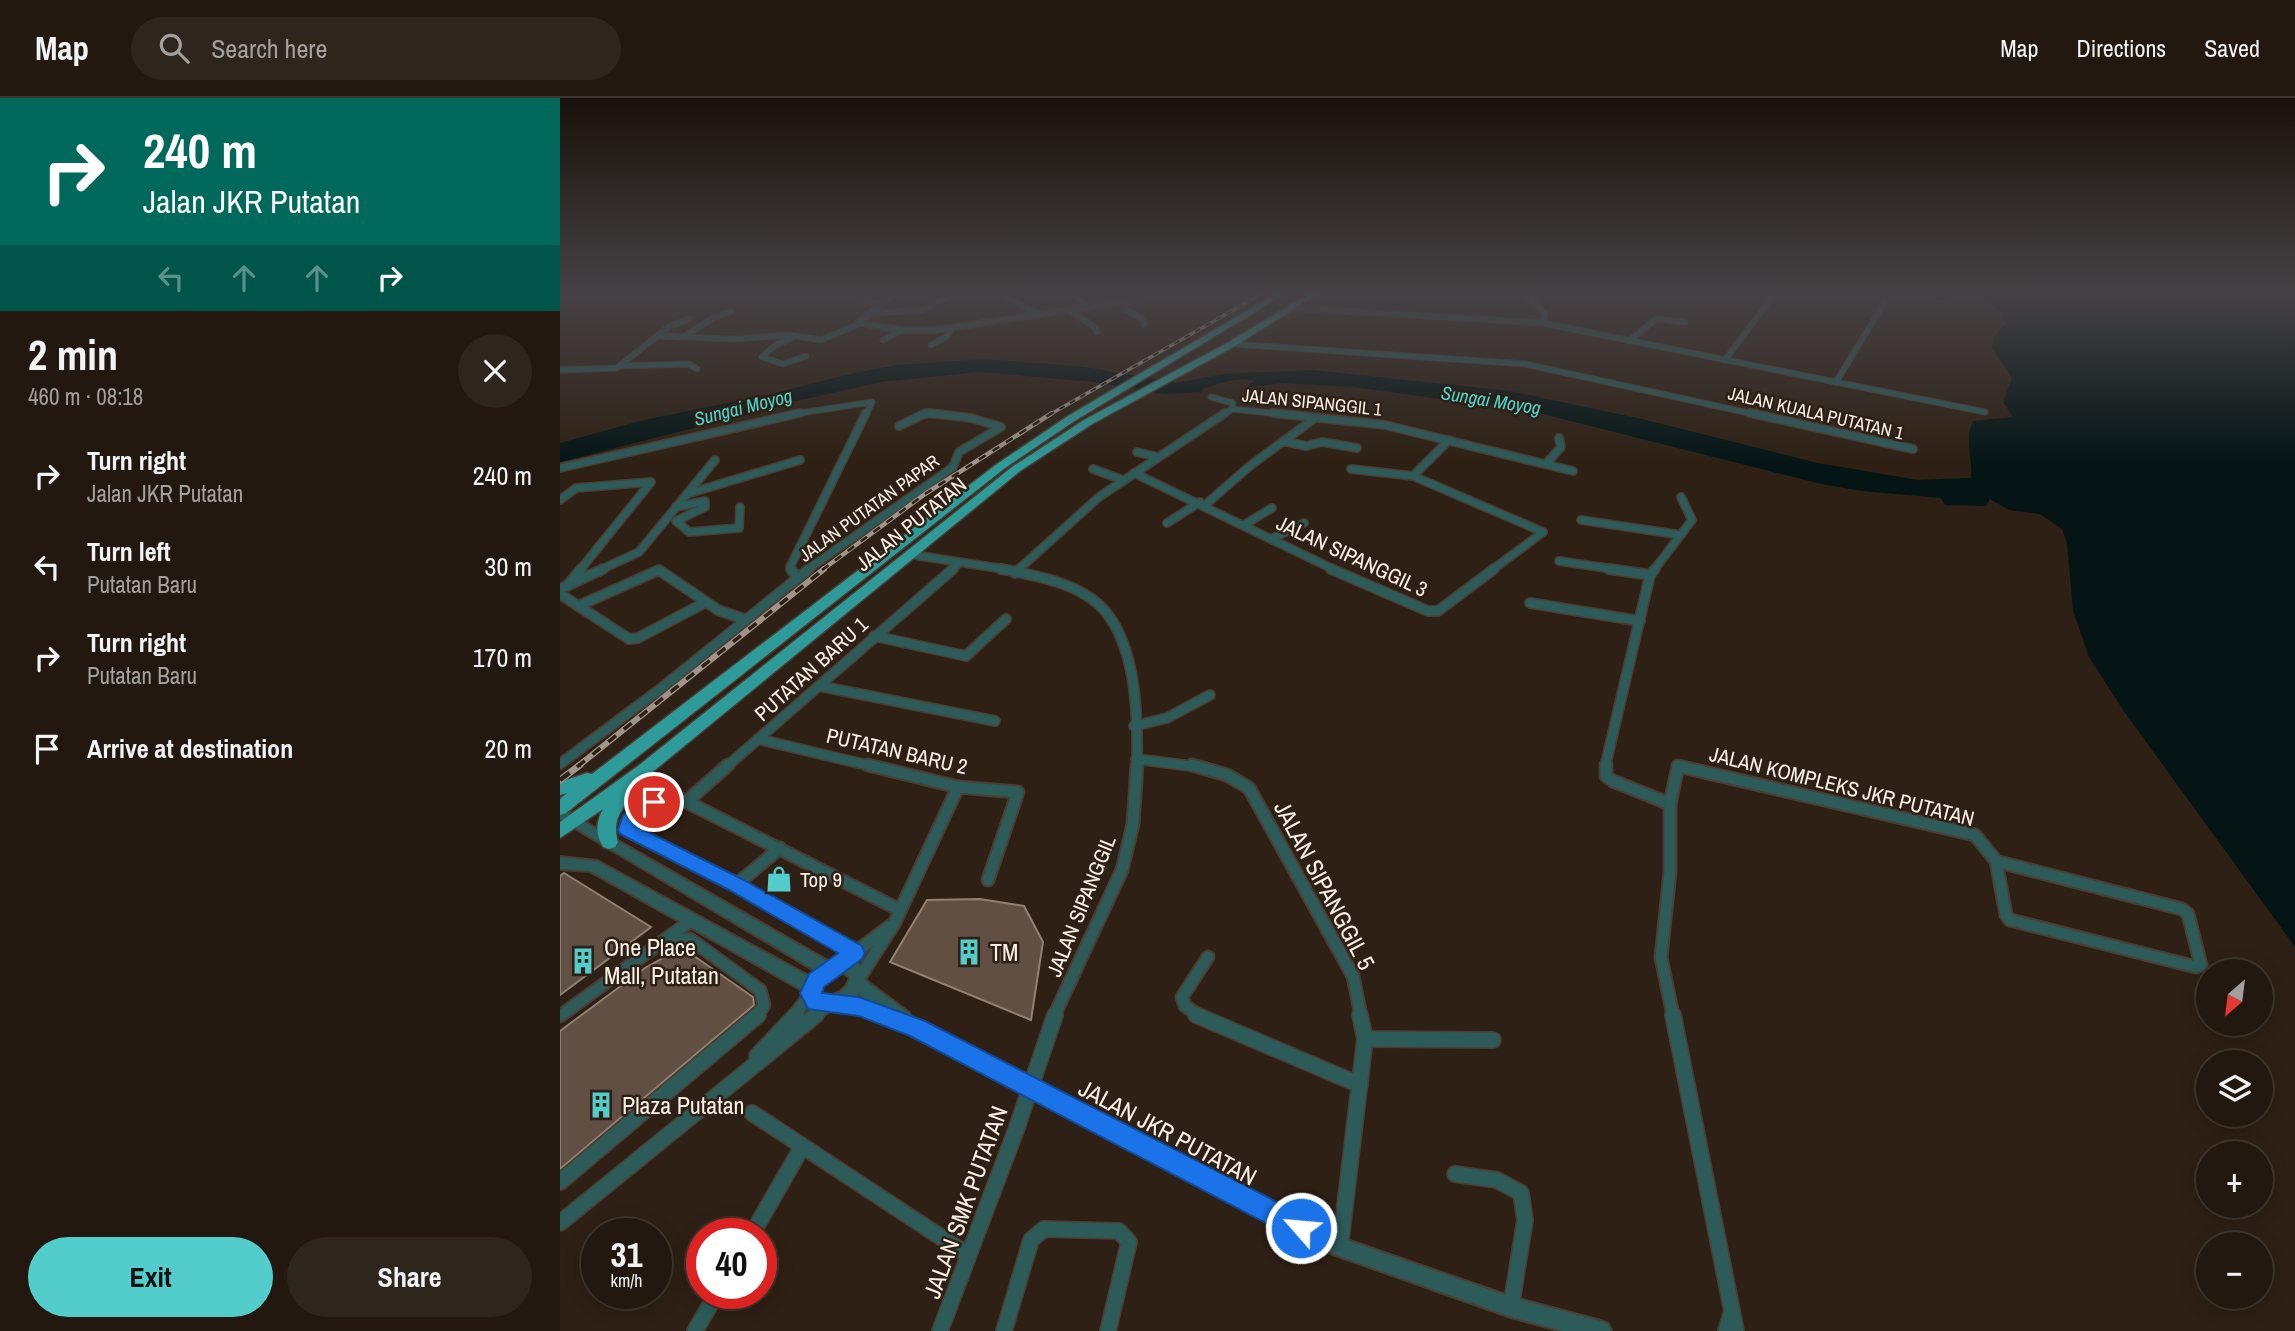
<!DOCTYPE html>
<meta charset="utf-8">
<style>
:root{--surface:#22180f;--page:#2e251d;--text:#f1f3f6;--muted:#a2a09e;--line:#3f372f;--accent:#53cdcb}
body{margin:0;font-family:"Archivo Narrow",sans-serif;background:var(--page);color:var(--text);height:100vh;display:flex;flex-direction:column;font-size:26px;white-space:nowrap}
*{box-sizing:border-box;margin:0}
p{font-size:23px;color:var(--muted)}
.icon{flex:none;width:38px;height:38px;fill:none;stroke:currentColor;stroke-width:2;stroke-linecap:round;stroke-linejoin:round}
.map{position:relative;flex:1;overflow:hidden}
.sheet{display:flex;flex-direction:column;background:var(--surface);width:560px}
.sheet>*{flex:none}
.hud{background:#00695c;color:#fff;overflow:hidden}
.needle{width:46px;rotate:208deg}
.controls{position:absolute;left:1636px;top:861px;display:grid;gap:14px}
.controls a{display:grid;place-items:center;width:77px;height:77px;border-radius:50%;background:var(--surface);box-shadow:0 4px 18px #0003,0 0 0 2px var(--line);font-size:35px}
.speed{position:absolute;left:21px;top:1120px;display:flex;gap:14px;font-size:35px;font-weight:700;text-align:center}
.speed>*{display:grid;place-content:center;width:91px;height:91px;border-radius:50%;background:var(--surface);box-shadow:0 4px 18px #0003,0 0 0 2px var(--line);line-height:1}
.speed small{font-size:18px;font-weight:400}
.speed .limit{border:10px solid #d22;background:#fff;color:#111}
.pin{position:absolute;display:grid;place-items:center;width:60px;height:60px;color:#fff;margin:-30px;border:4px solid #fff;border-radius:50%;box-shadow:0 2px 7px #0007}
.me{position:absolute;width:77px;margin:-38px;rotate:297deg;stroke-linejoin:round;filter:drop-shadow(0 0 5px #0008)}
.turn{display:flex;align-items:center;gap:24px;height:147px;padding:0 28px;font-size:32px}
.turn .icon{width:91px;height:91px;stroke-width:2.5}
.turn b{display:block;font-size:49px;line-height:60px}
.lanes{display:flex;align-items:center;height:66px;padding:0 28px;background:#0003;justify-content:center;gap:35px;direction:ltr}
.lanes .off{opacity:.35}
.round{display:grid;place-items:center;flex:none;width:74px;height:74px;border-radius:37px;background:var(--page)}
.headline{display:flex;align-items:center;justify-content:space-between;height:119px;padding:0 28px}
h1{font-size:42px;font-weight:700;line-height:52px}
.button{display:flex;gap:14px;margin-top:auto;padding:14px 28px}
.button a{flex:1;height:80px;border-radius:42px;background:var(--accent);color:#111;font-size:28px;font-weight:700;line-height:80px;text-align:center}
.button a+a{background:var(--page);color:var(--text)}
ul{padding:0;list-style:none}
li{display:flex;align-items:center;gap:21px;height:91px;padding:0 28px}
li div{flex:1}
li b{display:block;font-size:26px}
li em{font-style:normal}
header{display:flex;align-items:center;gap:42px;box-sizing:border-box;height:98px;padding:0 35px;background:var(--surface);border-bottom:2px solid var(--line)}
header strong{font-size:33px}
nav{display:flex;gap:38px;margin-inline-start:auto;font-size:24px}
.search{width:490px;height:63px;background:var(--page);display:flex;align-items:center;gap:18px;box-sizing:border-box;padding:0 24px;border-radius:38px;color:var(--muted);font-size:26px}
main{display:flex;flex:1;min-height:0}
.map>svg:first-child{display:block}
.water{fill:#051515}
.building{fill:#604f42;stroke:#928071;stroke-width:2}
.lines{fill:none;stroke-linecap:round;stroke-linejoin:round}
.minor-far4-casing{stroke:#4b3d32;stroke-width:7}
.minor-far3-casing{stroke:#4b3d32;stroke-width:10}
.minor-far2-casing{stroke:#4b3d32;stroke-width:12}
.minor-far1-casing{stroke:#4b3d32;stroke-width:15}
.minor-casing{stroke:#4b3d32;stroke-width:18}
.tertiary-casing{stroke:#4b3d32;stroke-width:4}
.trunk-casing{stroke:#4b3d32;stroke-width:3}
.minor-far4{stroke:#2c5b5a;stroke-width:5}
.minor-far3{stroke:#2c5b5a;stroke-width:7}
.minor-far2{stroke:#2c5b5a;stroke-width:9}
.minor-far1{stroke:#2c5b5a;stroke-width:11}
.minor{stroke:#2c5b5a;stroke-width:15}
.tertiary{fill:#2c5b5a;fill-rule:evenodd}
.trunk{fill:#2d9b9a;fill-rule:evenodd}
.rail-far3-casing{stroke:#a0948a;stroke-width:3.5}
.rail-far2-casing{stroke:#a0948a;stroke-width:4.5}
.rail-far1-casing{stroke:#a0948a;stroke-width:6}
.rail-casing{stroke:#a0948a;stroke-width:7}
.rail-far3{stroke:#2e2014;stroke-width:2;stroke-dasharray:6;stroke-linecap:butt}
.rail-far2{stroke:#2e2014;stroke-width:2.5;stroke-dasharray:8;stroke-linecap:butt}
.rail-far1{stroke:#2e2014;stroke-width:3.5;stroke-dasharray:10;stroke-linecap:butt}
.rail{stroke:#2e2014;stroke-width:4.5;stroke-dasharray:12;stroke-linecap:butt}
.route{fill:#1a73e8;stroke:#114b97;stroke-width:2}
.labels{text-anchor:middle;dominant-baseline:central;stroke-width:5;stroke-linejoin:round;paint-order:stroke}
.far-street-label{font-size:18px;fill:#fbf1e9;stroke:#2e2014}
.far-water-label{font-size:19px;font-style:italic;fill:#4ed6d4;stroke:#2e2014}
.street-label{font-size:21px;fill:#fbf1e9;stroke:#2e2014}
.poi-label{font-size:21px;fill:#fbf1e9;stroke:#2e2014;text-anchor:start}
.near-street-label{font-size:24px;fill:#fbf1e9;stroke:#2e2014}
.near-poi-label{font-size:24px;fill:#fbf1e9;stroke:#2e2014;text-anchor:start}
</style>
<header>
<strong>Map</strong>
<div class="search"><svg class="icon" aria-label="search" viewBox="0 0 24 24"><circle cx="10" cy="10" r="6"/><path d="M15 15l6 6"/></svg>Search here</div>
<nav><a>Map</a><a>Directions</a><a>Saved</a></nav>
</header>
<main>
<section class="sheet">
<div class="hud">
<div class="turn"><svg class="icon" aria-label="right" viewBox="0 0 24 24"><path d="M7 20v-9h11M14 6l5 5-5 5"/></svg><div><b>240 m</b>Jalan JKR Putatan</div></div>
<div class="lanes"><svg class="icon off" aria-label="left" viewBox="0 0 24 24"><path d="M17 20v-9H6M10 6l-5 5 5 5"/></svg><svg class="icon off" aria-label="ahead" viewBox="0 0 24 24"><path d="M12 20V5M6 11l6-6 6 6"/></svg><svg class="icon off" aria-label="ahead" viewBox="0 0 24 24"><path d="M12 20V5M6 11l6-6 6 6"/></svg><svg class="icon" aria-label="right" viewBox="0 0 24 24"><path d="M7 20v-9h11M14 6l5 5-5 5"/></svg></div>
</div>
<div class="headline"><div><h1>2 min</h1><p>460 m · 08:18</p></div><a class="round"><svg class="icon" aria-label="close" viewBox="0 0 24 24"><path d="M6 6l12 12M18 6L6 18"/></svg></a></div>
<ul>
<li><svg class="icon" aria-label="right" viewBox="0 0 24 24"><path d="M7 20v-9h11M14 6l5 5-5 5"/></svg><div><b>Turn right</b><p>Jalan JKR Putatan</p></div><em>240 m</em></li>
<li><svg class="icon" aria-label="left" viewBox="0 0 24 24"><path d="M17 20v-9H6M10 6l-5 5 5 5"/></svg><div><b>Turn left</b><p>Putatan Baru</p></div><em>30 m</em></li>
<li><svg class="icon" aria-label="right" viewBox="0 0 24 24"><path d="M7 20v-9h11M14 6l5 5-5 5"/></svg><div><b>Turn right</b><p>Putatan Baru</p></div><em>170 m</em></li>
<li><svg class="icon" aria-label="arrive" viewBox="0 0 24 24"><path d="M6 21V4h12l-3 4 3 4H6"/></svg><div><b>Arrive at destination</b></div><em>20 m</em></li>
</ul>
<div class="button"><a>Exit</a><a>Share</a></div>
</section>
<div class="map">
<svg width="1735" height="1233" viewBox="0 0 1735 1233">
<rect width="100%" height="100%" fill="#2e2014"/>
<path class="water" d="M1340 194H1735V849L1563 612 1529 559 1513 513 1507 445 1502 431 1480 416 1449 412 1430 401 1426 408 1385 407 1381 400 1302 393 1261 386 975 314 794 289 723 285 690 289 688 288 694 283C677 278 659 286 642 291L643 294 605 296 534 284 420 274 321 284 196 312 189 316 0 364V345L84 322 211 296 294 275 337 267 425 261 526 269 616 285 663 276 752 272 950 293 1082 321 1258 365 1358 382 1411 380C1413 360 1404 342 1413 323L1453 319 1443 304 1452 280 1432 249 1433 240 1445 226 1442 215 1431 206 1378 202Z"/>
<g class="building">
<path d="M4 775 91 829 0 897V778Z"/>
<path d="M420 801 464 808 483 844 471 922 330 864 367 802Z"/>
<path d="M124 851 193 899 194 907 0 1071V933L85 870 112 855Z"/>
</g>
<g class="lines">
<g class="minor-far4-casing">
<g id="minor-far4">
<path d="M268 194 320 206"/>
<path d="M340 194H380"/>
<path d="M491 194H495"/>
<path d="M514 194 527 210"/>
<path d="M964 194 985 215 983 225"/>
<path d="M441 196 480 217"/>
<path d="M173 198 183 194"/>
<path d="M562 205 566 212 583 221 584 227"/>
<path d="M731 210 983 225 1425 314"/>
<path d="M510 213 535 229 537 234"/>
<path d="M307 216 361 212 386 200"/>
<path d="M97 238 110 228 129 221"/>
<path d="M123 239 153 220 171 213"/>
<path d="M233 239 214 248 202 259 223 266 246 258"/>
<path d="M323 242 342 232"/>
<path d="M1069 243 1096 221 1125 224"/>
<path d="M672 246 965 266 1198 317"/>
<path d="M371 247 386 239 392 231"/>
<path d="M1165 262 1213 198"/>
<path d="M61 268 129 266 137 271"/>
<path d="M0 272 57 270 97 238 174 241 229 237 261 242 299 226"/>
<path d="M1276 284 1325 204"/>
<path d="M651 299 673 305 672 311"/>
<path d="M228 317 312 304 306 317"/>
<path d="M363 317H385"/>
<path d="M663 317 672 311 730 317"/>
</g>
</g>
<g class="minor-far3-casing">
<g id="minor-far3">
<path d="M713 315 825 327 1013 373"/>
<path d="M1190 315 1353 351"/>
<path d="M339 328 366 315"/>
<path d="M889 342 853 378 983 434 932 472"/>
<path d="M723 343 746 348 762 344 797 350"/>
<path d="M577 354 597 359"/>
<path d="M986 366 1001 349 999 340"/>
<path d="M0 370 240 315"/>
<path d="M533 371 563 382"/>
<path d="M791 371 853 378"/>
<path d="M574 375 775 472"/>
<path d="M127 396 240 362"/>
<path d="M0 402 16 390 91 384 20 472"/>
<path d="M645 407 691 367 755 320"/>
<path d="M116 409 145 403V409L116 423 129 434 179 430 180 409"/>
<path d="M1021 422 1121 437"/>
<path d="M607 425 640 404"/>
<path d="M684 427 712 410"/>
<path d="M711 441 744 425"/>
<path d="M348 456 450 472"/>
<path d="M999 463 1060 472"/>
<path d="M40 472 79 454 155 362"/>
<path d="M232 472 230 469 306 315"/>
<path d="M247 472 393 369 399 354 441 329 411 320 370 315"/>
<path d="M391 472 399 465"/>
<path d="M458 472 539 399 665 315"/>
<path d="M1094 472 1132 422 1121 399"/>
</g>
</g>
<g class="minor-far2-casing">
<g id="minor-far2">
<path d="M231 471 238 481"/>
<path d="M441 471C474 477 521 485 545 513 577 551 578 621 577 669"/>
<path d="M771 471 868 513H878L934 471"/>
<path d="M1049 471 1090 477"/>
<path d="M455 475 460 471"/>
<path d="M7 488 21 471"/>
<path d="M0 491 43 471"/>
<path d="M0 496 69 541 78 540 146 504"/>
<path d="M970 505 1080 523"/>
<path d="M18 508 99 472 158 512 186 522"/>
<path d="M314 538 406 558 446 521"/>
<path d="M259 588 435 623"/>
<path d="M574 628 607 620 650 597"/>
<path d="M198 641 315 669"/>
<path d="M576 661 639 669"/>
<path d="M0 666 103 589 249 471"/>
<path d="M166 669 393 471"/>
<path d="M1045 669 1090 477 1095 471"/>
<path d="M1118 669H1123"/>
</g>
</g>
<g class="minor-far1-casing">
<g id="minor-far1">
<path d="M308 667 398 689 458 694 428 782"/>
<path d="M632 667 667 677 689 690 793 878 801 918"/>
<path d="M1046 667V678L1053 683 1110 706"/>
<path d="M126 704 168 667"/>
<path d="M176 787 220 750"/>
<path d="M96 848 111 842 130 841 200 892 204 907 197 918"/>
<path d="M295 855 176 787 70 734 67 725 100 700 117 699 340 812"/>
<path d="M276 869 330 828"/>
<path d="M298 882 334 826 398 689"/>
<path d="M0 918 132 822"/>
<path d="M234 918 251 895"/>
<path d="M254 918 269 906"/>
<path d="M494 918 562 772 573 726 577 667"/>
<path d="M640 918 625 908 622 899 648 859"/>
<path d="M1113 918 1101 859 1110 774V706L1118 668 1415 737 1436 763 1446 817 1450 822 1636 869 1641 867 1628 816 1622 811 1439 764"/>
</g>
</g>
<g class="minor-casing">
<g id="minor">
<path d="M636 917 800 987"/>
<path d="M1113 917 1176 1233"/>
<path d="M805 941 933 942"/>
<path d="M197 958 236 917"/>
<path d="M192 1015 408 1157"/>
<path d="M895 1076 937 1082 961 1095 965 1122 951 1209"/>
<path d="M0 1084 198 917"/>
<path d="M0 1125 256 917"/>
<path d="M192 1136 242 1049"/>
<path d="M780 1149 805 941 800 917"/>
<path d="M135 1233 157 1195"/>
<path d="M380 1233 456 1032 495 917"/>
<path d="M444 1233 471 1142 484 1131 559 1133 569 1144 548 1233"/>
<path d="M1166 1233 1171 1216"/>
</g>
</g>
<g class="tertiary-casing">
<g id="tertiary">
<path d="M333 194H339L304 224 342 230H375L624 194H637L375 234H342L296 226V224Z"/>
<path d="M0 710 271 865C286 860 306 862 305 882L349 915 351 920 784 1141 951 1199 1041 1223 1048 1226 1051 1233H1002L951 1219 773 1156 351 935C333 928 296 912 277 911 267 911 261 913 250 909L243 895 244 893 30 773 0 771V759L37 763 250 879 256 873 0 721ZM284 875 290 879C287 893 275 899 261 898L259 894C263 883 273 877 284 875ZM299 896 312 906 295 901Z"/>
</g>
</g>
<g class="trunk-casing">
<g id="trunk">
<path d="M719 194H728L516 322 445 370 6 715 0 717V701L7 695 0 697V684L27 675 32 676 437 366 508 318Z"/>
<path d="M752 194H761L675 248 532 326 460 373 79 685 81 688 78 692C63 710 51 720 58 744L55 749 49 751 43 749C35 735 36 724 43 711L0 740V724L78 668 452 369 524 322 669 244Z"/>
</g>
</g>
<use href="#minor-far4" class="minor-far4"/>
<use href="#minor-far3" class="minor-far3"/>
<use href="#minor-far2" class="minor-far2"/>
<use href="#minor-far1" class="minor-far1"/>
<use href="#minor" class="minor"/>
<use href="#tertiary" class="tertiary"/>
<use href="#trunk" class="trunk"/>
<g class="rail-far3-casing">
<path id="rail-far3" d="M489 317 705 194"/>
</g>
<g class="rail-far2-casing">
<path id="rail-far2" d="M262 472 365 396 492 315"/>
</g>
<g class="rail-far1-casing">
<path id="rail-far1" d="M17 669 264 471"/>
</g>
<g class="rail-casing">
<path id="rail" d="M0 682 20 667"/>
</g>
<use href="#rail-far3" class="rail-far3"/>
<use href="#rail-far2" class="rail-far2"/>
<use href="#rail-far1" class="rail-far1"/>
<use href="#rail" class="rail"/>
</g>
<linearGradient id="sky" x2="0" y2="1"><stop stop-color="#19120b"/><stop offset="0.53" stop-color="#464245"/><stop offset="1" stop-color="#464245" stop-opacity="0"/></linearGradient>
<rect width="1735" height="366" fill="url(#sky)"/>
<path class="route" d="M94 697 102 704 76 728 182 781 302 848 305 855 302 861 264 889 262 895 299 899 365 923 750 1121 754 1130 750 1139 741 1143 732 1139 350 938 299 918 248 911 240 895 249 876 278 855 169 792 60 736 58 732 63 717Z"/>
<defs>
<g id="shop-bare" transform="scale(2.1)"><path d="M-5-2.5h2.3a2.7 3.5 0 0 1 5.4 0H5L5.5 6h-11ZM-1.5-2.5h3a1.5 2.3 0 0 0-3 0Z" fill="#53cdcb" stroke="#2e2014" stroke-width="2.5" paint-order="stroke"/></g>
<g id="building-bare" transform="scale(2.1)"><path d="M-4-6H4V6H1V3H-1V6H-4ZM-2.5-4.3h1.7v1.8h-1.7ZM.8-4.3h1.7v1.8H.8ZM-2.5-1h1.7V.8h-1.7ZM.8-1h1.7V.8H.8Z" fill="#53cdcb" stroke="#2e2014" stroke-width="2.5" paint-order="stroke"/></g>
</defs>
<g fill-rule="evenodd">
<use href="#shop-bare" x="219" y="781"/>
<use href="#building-bare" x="409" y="854"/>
<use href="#building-bare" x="23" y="863"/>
<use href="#building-bare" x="41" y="1007"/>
</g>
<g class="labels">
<g class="far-street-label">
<text transform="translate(752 304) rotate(6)">JALAN SIPANGGIL 1</text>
<text transform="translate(1256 315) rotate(13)">JALAN KUALA PUTATAN 1</text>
<text transform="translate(309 410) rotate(-36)">JALAN PUTATAN PAPAR</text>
</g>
<g class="far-water-label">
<text transform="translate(931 302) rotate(9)">Sungai Moyog</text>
<text transform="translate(183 309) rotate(-14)">Sungai Moyog</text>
</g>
<g class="street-label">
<text transform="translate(351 426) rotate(-39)">JALAN PUTATAN</text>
<text transform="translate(792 458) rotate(25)">JALAN SIPANGGIL 3</text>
<text transform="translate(251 571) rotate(-42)">PUTATAN BARU 1</text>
<text transform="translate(337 653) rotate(13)">PUTATAN BARU 2</text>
<text transform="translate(1282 688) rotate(14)">JALAN KOMPLEKS JKR PUTATAN</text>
<text transform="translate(521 808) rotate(-68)">JALAN SIPANGGIL</text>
</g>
<g class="poi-label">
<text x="240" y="781">Top 9</text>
</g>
<g class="near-street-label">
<text transform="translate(765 787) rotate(62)">JALAN SIPANGGIL 5</text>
<text transform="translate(608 1034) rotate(28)">JALAN JKR PUTATAN</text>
<text transform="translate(405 1104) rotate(-70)">JALAN SMK PUTATAN</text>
</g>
<g class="near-poi-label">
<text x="44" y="849">One Place<tspan x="44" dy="28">Mall, Putatan</tspan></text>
<text x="430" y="854">TM</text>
<text x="62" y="1007">Plaza Putatan</text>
</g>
</g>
</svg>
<div class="controls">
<a><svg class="needle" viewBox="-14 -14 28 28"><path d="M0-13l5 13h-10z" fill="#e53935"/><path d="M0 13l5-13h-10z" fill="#a2a09e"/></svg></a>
<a><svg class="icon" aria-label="layers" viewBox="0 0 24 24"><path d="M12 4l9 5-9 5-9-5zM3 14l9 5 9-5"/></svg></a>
<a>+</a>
<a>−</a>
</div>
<div class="speed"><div>31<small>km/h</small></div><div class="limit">40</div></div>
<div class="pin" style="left:94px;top:704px;background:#d93025"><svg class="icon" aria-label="arrive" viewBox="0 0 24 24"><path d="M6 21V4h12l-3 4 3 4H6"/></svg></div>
<svg class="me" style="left:741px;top:1130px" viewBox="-20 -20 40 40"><circle r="17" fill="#1a73e8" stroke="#fff" stroke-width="3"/><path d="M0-11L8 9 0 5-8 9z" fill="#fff"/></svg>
</div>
</main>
